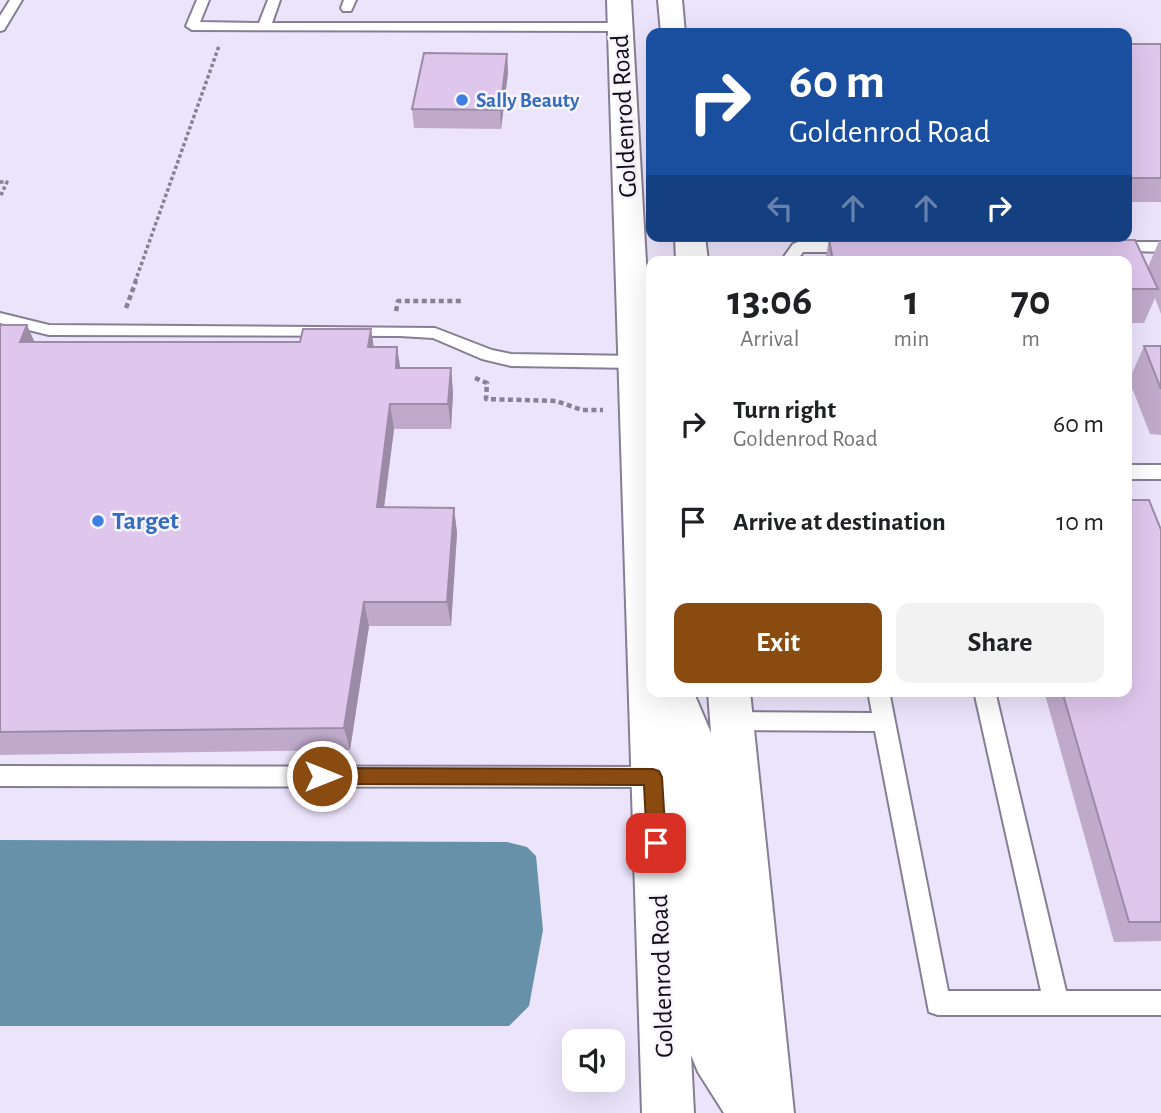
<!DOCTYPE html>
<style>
:root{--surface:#fff;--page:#f2f2f2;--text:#202124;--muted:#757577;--accent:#8a4b11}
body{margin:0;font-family:"Alegreya Sans",sans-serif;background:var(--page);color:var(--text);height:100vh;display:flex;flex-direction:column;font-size:26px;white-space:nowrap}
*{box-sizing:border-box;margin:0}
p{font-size:23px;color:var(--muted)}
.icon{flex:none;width:38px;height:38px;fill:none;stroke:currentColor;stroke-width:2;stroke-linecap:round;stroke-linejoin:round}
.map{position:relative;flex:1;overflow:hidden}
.panel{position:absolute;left:646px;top:256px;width:486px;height:441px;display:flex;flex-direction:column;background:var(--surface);border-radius:14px;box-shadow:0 7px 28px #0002}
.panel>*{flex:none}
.hud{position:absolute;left:646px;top:28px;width:486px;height:214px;border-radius:14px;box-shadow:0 7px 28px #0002;background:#1a4fa0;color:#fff;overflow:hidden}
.buttons{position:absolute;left:562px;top:1029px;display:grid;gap:14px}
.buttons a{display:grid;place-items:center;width:63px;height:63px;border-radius:14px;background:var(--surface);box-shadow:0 7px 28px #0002;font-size:35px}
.pin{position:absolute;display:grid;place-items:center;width:60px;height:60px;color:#fff;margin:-30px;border-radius:14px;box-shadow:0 4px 10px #0006}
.me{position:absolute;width:77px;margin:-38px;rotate:90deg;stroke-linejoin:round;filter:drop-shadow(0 0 5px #0008)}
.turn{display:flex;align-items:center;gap:24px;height:147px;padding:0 28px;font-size:32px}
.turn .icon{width:91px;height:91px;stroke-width:2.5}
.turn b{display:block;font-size:49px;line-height:60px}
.lanes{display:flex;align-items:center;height:66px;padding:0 28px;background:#0003;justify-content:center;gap:35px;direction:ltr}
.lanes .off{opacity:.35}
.eta{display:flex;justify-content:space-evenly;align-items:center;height:119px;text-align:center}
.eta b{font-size:42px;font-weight:700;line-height:49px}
.button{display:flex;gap:14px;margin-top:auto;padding:14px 28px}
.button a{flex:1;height:80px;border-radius:14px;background:var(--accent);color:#fff;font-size:28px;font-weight:700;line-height:80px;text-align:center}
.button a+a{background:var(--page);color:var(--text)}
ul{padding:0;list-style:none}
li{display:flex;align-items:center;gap:21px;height:98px;padding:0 28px}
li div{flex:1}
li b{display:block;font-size:26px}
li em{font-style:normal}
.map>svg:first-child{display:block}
.water{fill:#6790a9}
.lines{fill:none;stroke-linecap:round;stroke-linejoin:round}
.service-casing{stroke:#867f94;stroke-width:4}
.secondary-casing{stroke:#867f94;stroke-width:4}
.path-far1{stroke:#878191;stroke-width:3.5;stroke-dasharray:3.5 2.5;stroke-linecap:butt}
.path{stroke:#878191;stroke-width:4.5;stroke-dasharray:5 3.5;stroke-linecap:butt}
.service{fill:#fff;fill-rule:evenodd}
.secondary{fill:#fff;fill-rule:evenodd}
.wall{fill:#c0aacc}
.shaded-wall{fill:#9c8ba6}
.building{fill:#dfc6ed;stroke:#9c8ba6;stroke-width:2}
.route{fill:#8a4b11;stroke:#5a310b;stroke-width:2}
.shop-dot{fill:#3f7fe0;stroke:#f7f4fd;stroke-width:2.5}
.labels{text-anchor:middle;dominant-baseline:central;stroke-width:5;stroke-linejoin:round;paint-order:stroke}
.far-shop-label{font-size:21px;font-weight:bold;fill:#366cbe;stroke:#f7f4fd;text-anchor:start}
.street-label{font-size:26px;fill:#100d14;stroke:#f7f4fd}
.shop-label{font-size:26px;font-weight:bold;fill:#366cbe;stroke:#f7f4fd;text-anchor:start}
</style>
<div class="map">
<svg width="1161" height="1113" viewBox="0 0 1161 1113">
<rect width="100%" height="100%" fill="#ece4fb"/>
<path class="water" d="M0 840 507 842 527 847 536 856 543 930 529 1006 509 1026H0Z"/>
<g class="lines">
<g class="service-casing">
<g id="service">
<path d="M10 0H22L4 30 0 31V16Z"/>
<path d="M197 0H209L200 22 259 23 268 0H280L272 23H620L626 27 620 31 192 30 186 26Z"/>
<path d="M344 0H356L351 11H343L341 8Z"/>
<path d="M798 242H852L860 247 852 252H803L797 261H781L793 244Z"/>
<path d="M1113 242H1161V252L1108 250 1105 247 1108 244Z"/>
<path d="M0 313 49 325 435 328 492 350 511 354 636 356 644 362 636 368 511 366 482 359 433 338 400 336 49 335 0 323Z"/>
<rect x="1127" y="465" width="34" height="14"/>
<path d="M868 691H889L948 991H1041L974 691H995L1066 991H1161V1015H938L929 1012 875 731 731 730 723 727 720 721 723 715 731 712 872 713Z"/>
<path d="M0 766 653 767 661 770 664 777 661 784 653 787 0 786Z"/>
</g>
</g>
<g class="secondary-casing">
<g id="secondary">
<path d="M607 0H631L651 349V691H693L711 733 708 691H750L794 1113H724L698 1072 691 1055 694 1113H642Z"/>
<path d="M658 0H682L685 33H661Z"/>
<path d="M675 236H705L708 261H676Z"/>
</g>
</g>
<g class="path-far1">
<path d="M0 182H7L0 197"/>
<path d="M135 282 219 46"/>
</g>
<g class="path">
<path d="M126 308 136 281"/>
<path d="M396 311 398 301H463"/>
<path d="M475 378 487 383 486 399 556 401 582 410H603"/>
</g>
<use href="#service" class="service"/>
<use href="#secondary" class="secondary"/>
</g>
<g class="wall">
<rect x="1127" y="44" width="34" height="158"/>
<path d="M507 54 508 73 501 129 414 128 412 109Z"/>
<path d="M829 240H1135L1148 267 1159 241H1161V314L1155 298 1144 323H1127V261H825Z"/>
<path d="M0 325H27L34 342 374 347 400 368H451L453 393 451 429H394L384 507 454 508 457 533 451 626H369L350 750 0 755Z"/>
<path d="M1144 346H1161V435L1150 434 1129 380Z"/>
<path d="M1161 530V941L1114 942 1044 691H1127Z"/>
</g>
<g class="shaded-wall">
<path d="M507 54 508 73 501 129 500 110Z"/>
<path d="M27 325 38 350 20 342Z"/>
<path d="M371 329 375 354 368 347Z"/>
<path d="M397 347 401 372 396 368Z"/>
<path d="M451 368 453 393 451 429 448 404Z"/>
<path d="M390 404 394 429 381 531 377 507Z"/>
<path d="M454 508 457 533 451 626 447 602Z"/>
<path d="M364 602 369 626 350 750 344 728Z"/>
</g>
<g class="building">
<rect x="1127" y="44" width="34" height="134"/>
<path d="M424 53 507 54 500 110 412 109Z"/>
<path d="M829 240H1135L1158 289H1127V261H833Z"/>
<path d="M0 325H27L20 342H300L303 329H371L368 347H397L396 368H451L448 404H390L377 507 454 508 447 602H364L344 728 0 732Z"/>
<path d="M1144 346H1161V389Z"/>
<path d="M1127 500H1149L1161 530V922H1129L1062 691H1127Z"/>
</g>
<path class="route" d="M322 768 653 769 659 771 662 777 666 843 663 849 656 851 650 849 647 843 644 785 322 784 316 782 313 776 316 771Z"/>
<g class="shop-dot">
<circle cx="462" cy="100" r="7"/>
<circle cx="98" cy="521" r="7"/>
</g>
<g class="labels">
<g class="far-shop-label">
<text x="476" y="100">Sally Beauty</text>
</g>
<g class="street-label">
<text transform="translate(624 116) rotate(-93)">Goldenrod Road</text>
<text transform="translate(662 976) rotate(-92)">Goldenrod Road</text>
</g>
<g class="shop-label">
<text x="112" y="521">Target</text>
</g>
</g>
</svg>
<div class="buttons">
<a><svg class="icon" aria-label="sound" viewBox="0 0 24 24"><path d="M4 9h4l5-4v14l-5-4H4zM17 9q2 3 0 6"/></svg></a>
</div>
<div class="pin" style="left:656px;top:843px;background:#d93025"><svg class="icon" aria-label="arrive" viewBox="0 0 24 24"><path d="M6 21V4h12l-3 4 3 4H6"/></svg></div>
<svg class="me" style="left:322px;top:776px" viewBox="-20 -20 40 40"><circle r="17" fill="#8a4b11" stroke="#fff" stroke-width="3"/><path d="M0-11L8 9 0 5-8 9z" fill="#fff"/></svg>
<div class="hud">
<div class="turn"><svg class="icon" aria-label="right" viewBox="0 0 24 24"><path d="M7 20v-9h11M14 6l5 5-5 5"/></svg><div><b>60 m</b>Goldenrod Road</div></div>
<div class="lanes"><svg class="icon off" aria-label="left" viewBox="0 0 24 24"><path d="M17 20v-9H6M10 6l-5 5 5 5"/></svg><svg class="icon off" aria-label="ahead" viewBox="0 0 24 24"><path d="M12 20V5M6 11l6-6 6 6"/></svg><svg class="icon off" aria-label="ahead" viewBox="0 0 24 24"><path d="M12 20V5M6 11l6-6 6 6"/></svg><svg class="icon" aria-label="right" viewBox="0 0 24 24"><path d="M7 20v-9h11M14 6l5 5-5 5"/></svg></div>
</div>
<section class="panel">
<div class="eta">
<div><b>13:06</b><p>Arrival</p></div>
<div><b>1</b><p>min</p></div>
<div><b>70</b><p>m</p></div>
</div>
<ul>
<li><svg class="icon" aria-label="right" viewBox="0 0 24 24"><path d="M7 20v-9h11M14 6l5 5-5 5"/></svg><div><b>Turn right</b><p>Goldenrod Road</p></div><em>60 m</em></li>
<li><svg class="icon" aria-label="arrive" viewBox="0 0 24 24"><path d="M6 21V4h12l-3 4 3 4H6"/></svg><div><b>Arrive at destination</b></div><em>10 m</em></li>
</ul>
<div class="button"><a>Exit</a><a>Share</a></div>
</section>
</div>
